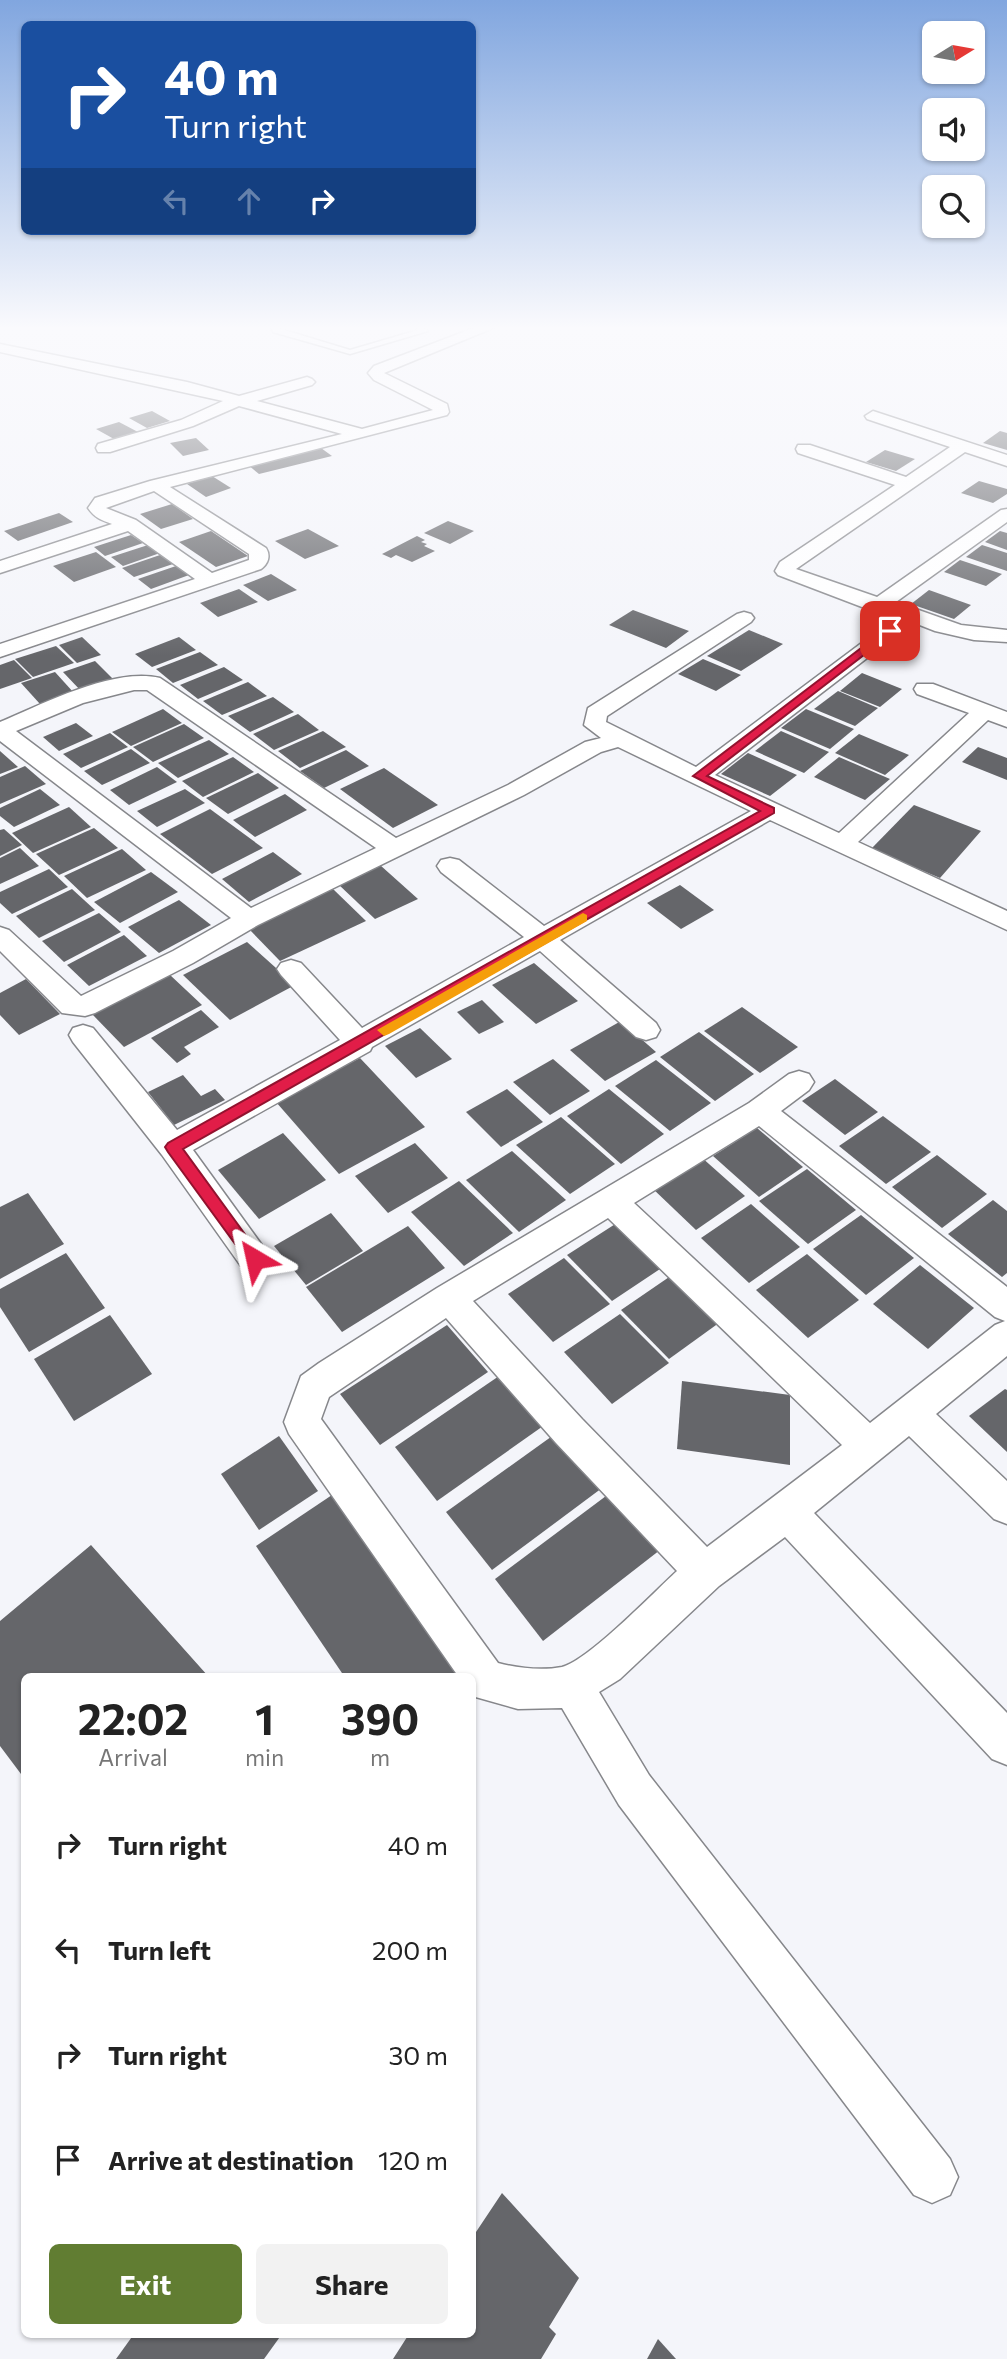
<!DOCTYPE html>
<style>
:root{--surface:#fff;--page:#f2f2f2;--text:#222;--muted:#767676;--accent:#617d32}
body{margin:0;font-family:Commissioner,sans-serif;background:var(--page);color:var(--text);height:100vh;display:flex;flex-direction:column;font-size:26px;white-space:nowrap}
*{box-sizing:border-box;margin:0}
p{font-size:23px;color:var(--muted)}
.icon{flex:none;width:38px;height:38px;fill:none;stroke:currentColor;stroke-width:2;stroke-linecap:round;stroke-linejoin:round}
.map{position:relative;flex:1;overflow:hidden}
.drawer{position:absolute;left:21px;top:1673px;width:455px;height:665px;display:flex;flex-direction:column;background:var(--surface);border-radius:10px;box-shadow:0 2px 5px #0004}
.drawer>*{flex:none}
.top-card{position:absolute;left:21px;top:21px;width:455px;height:214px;border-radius:10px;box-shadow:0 2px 5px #0004;background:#1a4fa0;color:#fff;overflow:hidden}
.needle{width:46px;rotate:79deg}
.buttons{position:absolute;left:922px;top:21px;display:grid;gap:14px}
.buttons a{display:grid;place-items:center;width:63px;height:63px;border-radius:10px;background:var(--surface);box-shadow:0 2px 5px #0004;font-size:35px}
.pin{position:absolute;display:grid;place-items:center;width:60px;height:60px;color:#fff;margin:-30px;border-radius:14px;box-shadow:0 4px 10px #0006}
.me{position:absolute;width:77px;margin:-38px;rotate:324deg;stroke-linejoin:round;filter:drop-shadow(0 0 5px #0008)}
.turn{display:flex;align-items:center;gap:24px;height:147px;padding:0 28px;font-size:32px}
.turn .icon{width:91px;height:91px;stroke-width:2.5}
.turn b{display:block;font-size:49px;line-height:60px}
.lanes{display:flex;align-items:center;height:66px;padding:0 28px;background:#0003;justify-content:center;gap:35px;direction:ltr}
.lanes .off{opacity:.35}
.eta{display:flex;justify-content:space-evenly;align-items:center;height:119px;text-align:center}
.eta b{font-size:42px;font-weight:700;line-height:49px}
.cta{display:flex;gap:14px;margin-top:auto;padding:14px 28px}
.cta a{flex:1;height:80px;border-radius:10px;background:var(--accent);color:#fff;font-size:28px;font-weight:700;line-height:80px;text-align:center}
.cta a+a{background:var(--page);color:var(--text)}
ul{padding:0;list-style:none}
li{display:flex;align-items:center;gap:21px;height:105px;padding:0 28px}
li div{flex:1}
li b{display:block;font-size:26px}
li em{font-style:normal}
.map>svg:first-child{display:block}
.building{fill:#65666a}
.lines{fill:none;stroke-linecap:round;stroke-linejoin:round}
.lane-casing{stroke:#86878b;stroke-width:3}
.street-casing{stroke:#86878b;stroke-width:3}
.lane{fill:#fff;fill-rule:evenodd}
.street{fill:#fff;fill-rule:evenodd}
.route{fill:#e11d48;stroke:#92132f;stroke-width:2}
.slow{fill:#f59e0b}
</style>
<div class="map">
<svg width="1007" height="2359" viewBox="0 0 1007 2359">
<rect width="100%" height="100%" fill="#f4f5fa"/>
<g class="building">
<path d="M152 411 170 421 147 428 129 418Z"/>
<path d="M119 422 138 432 114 439 96 429Z"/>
<path d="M1000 431 1007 433V450L983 443Z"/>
<path d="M196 438 209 450 183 456 170 443Z"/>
<path d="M321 448 332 456 259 474 248 465Z"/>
<path d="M885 450 915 459 896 471 866 462Z"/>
<path d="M212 476 231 488 206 497 187 484Z"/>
<path d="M979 481 1007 489V494L993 503 961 493Z"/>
<path d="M172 504 193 519 161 529 140 514Z"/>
<path d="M59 513 73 522 18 541 4 531Z"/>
<path d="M448 521 474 531 450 544 424 533Z"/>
<path d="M308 529 339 546 305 559 275 541Z"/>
<path d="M211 531 248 556 216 567 179 542Z"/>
<path d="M1000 531 1007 533V550L985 542Z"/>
<path d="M131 535 143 543 105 556 94 547Z"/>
<path d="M417 536 425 540 421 542 427 544 424 546 435 551 412 562 396 555 391 558 382 554Z"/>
<path d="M148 545 160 553 123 566 111 557Z"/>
<path d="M982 545 1007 553V571L966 557Z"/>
<path d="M96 552 116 567 74 582 53 566Z"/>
<path d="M160 555 173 564 134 577 122 568Z"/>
<path d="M960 560 1002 574 986 586 944 572Z"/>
<path d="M176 566 189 575 151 589 138 579Z"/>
<path d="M271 574 297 590 268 601 243 585Z"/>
<path d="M239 589 258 602 218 617 200 603Z"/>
<path d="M929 590 971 605 954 619 911 604Z"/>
<path d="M633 610 689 631 666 648 609 625Z"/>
<path d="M749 630 783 644 741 671 707 656Z"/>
<path d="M82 637 101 655 77 663 59 645Z"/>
<path d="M179 637 196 650 152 667 135 654Z"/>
<path d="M56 646 74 663 33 677 15 659Z"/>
<path d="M200 652 218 665 173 683 156 669Z"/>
<path d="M703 659 741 675 716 691 678 674Z"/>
<path d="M14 660 32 678 0 689V665Z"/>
<path d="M95 661 115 681 82 692 63 672Z"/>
<path d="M224 667 243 680 198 699 180 685Z"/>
<path d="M55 672 74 693 40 704 21 683Z"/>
<path d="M862 673 902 689 880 707 840 691Z"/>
<path d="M248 682 267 696 222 715 203 701Z"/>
<path d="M838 691 878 708 855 726 814 709Z"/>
<path d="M273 697 294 712 250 732 228 716Z"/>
<path d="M163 709 182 723 131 746 112 732Z"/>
<path d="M806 709 854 729 830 749 781 728Z"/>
<path d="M298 714 319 730 274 750 253 734Z"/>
<path d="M76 723 93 736 59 751 43 737Z"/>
<path d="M184 724 204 738 153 762 133 747Z"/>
<path d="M323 731 346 747 300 768 278 751Z"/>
<path d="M781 731 829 752 804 773 755 751Z"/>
<path d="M110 733 128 747 81 768 63 754Z"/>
<path d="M859 734 909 755 885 775 835 753Z"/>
<path d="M209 740 229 754 178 778 158 763Z"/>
<path d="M978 747 1007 758V780L962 762Z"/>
<path d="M131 749 150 763 102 785 84 771Z"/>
<path d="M346 750 369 766 324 788 300 771Z"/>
<path d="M0 751 18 767 0 774Z"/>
<path d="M748 753 797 775 770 796 721 774Z"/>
<path d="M233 757 254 772 203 797 182 781Z"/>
<path d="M839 757 890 779 865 800 814 777Z"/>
<path d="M25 766 46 784 0 804V777Z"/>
<path d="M157 767 177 782 129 805 110 790Z"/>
<path d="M384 768 438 805 393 828 340 789Z"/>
<path d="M258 773 279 788 228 814 206 798Z"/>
<path d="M40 789 60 805 14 827 0 816V808Z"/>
<path d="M185 789 205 803 157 827 137 811Z"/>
<path d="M285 794 307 810 255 837 233 820Z"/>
<path d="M914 805 981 831 940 878 871 849Z"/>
<path d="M69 807 91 827 33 853 12 833Z"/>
<path d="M210 809 263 848 212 874 160 834Z"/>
<path d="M94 828 118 848 59 875 36 854Z"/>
<path d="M4 829 22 845 0 856V830Z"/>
<path d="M20 848 39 866 0 884V858Z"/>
<path d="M122 849 146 870 87 898 64 876Z"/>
<path d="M273 852 302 874 249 902 222 879Z"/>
<path d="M380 865 418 899 375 919 338 884Z"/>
<path d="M49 869 68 887 12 914 0 903V892Z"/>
<path d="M151 872 178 892 120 923 94 902Z"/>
<path d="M680 885 714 910 681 929 647 903Z"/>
<path d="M72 889 95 910 39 938 16 916Z"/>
<path d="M333 889 366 921 280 961 248 928Z"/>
<path d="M179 900 211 925 159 953 128 927Z"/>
<path d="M99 913 121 932 64 962 42 941Z"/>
<path d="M124 935 147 956 89 986 67 965Z"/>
<path d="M247 942 295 985 230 1020 183 975Z"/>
<path d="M534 963 578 1001 536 1024 492 985Z"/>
<path d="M169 974 202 1005 124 1047 92 1014Z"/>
<path d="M26 979 60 1014 19 1035 0 1015V993Z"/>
<path d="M482 1000 504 1022 479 1034 457 1012Z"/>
<path d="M742 1007 798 1047 760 1073 704 1031Z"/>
<path d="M201 1010 219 1027 184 1047 191 1054 177 1063 151 1038Z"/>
<path d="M621 1021 656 1052 605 1081 570 1050Z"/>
<path d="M420 1028 452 1059 416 1078 385 1046Z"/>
<path d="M699 1032 754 1074 715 1101 660 1057Z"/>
<path d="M360 1058 425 1127 339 1174 276 1102Z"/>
<path d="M553 1059 590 1091 550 1115 513 1082Z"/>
<path d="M656 1060 711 1103 670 1131 615 1086Z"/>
<path d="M183 1075 201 1096 215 1089 225 1100 174 1125 148 1092Z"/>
<path d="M835 1079 878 1112 845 1135 802 1101Z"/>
<path d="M507 1089 543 1122 501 1147 466 1112Z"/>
<path d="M609 1089 664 1134 621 1164 567 1116Z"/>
<path d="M883 1116 931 1152 886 1184 839 1146Z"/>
<path d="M561 1117 615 1164 570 1194 516 1145Z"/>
<path d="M757 1128 803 1167 759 1197 713 1156Z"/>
<path d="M283 1133 326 1180 259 1219 218 1170Z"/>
<path d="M415 1143 448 1178 388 1213 355 1176Z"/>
<path d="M512 1151 566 1200 519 1232 466 1180Z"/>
<path d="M937 1155 987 1194 942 1228 892 1187Z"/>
<path d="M700 1156 745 1196 696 1230 651 1187Z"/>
<path d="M807 1169 856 1210 808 1244 759 1201Z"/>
<path d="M459 1181 513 1233 464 1266 411 1212Z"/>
<path d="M28 1193 64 1244 0 1279V1207Z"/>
<path d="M993 1200 1007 1211V1273L1002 1277 948 1234Z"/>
<path d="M751 1204 800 1247 749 1283 701 1238Z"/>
<path d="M331 1213 363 1251 306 1285 274 1246Z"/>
<path d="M861 1215 914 1258 866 1295 813 1249Z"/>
<path d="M620 1221 666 1265 612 1301 567 1255Z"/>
<path d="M408 1226 445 1268 342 1332 306 1287Z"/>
<path d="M66 1253 105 1308 29 1352 0 1307V1289Z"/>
<path d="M807 1254 859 1300 808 1338 756 1290Z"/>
<path d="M564 1258 610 1304 553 1342 508 1294Z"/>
<path d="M920 1265 974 1308 928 1349 873 1304Z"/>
<path d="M675 1273 723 1320 669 1359 621 1310Z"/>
<path d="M620 1314 669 1363 612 1404 564 1352Z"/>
<path d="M110 1315 152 1374 74 1421 34 1359Z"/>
<path d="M447 1325 488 1372 380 1445 340 1394Z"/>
<path d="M502 1374 546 1424 437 1501 395 1447Z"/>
<path d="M682 1381 790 1395V1465L677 1449Z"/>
<path d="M1005 1389 1007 1390V1452L969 1416Z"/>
<path d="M555 1434 602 1488 492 1570 446 1512Z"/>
<path d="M279 1436 318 1491 259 1530 221 1474Z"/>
<path d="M610 1493 660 1550 543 1641 495 1579Z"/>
<path d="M332 1495 463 1676H344L256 1546Z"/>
<path d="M91 1545 208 1676H24V1778L0 1746V1621Z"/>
<path d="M502 2193 579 2278 549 2327 556 2334 541 2359H393L409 2334H472V2238Z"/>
<path d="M134 2334H282L264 2359H116Z"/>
<path d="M658 2339 676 2359H647Z"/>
</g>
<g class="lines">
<g class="lane-casing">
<path id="lane" d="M271 326 350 350 418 330 414 326H421L428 331 350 354 273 332Z"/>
</g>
<g class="street-casing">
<g id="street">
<path d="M479 326H498L384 373 447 404 449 412 447 415 170 487 266 548C271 556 268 564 261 569L0 657V644L195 579 128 531 0 573V561L112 524C101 520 95 518 88 508L95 498 150 481 342 434 239 406 193 426 110 452H98L96 448 98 444 181 420 223 401 0 352V344L187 382 239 396 307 377 312 379 315 382 312 385 257 401 362 429 433 410 374 380 368 373 374 366ZM154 491 249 554V560L212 573 136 520 106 508Z"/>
<path d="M873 411 1007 455V466L965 452 796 569 877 597 1001 510 1007 509V522L896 602 961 625 1007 630V642L974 640 935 631 879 609 862 607 778 575 775 571 780 562 895 485 798 453 796 449 798 445H810L906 477 950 447 867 419 865 416Z"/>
<path d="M744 612 751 614 754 618 751 622 607 716 606 722 696 767 883 627H897L900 631 897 635 715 775 839 833 969 713 917 694 914 689 917 684H933L1007 712V727L988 720 858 842 1007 911V930L770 820 560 940 656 1023 660 1030 656 1037 646 1040 636 1037 540 951 372 1047 370 1051 193 1150 272 1259 267 1269 255 1273 243 1269 162 1155 73 1042 69 1035 73 1028 83 1025 93 1028 177 1130 340 1040 281 975 277 969 281 963 291 960 301 963 362 1028 524 937 441 872 437 866 441 860 450 858 459 860 544 926 751 811 618 747 601 752 524 795 258 925 193 963 95 1013 85 1016 62 1013 0 951V927L9 930 81 996 173 951 231 918 0 741V722C43 704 113 667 160 678L396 838 508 785 585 742 601 738 584 725 588 708 737 614ZM134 690H147L376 848 251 908 16 731 83 703Z"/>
<path d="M799 1071 809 1074 814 1082 809 1090 781 1111 1007 1287V1356L936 1414 1007 1481V1524L994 1519 909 1436 814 1513 1007 1713V1765L992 1759 785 1537 719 1586 620 1679 599 1692 649 1775 950 2159 958 2177 950 2195 932 2203 914 2195 619 1805 562 1708 518 1709 472 1696V1676H458L289 1434 284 1422 301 1376 319 1363 437 1288 749 1103 789 1074ZM759 1126 995 1317 1005 1321 995 1325 870 1423 634 1203ZM608 1218 842 1445 707 1547 582 1419 473 1301ZM446 1318 556 1443 677 1571C654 1592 589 1660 562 1667 541 1671 518 1668 498 1663L321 1419 329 1397Z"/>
</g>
</g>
<use href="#lane" class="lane"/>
<use href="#street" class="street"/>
</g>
<linearGradient id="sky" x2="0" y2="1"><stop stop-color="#81a6df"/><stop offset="0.5" stop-color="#fafafd"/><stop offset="1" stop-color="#fafafd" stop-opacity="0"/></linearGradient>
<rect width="1007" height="656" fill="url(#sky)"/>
<path class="route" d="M886 629 895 631 707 776 774 808V813L183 1149 263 1259 261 1263H249L168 1152 165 1147 168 1143 760 811 693 776Z"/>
<path class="slow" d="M583 913 587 915V921L389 1034 384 1036 377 1030Z"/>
</svg>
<div class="buttons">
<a><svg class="needle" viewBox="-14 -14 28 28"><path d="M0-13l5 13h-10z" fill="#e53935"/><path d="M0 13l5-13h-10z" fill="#767676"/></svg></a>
<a><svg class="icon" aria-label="sound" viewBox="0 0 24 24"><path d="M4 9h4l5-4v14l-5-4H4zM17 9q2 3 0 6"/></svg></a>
<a><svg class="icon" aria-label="search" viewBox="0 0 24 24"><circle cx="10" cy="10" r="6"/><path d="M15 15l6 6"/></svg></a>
</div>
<div class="pin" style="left:890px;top:631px;background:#d93025"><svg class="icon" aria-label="arrive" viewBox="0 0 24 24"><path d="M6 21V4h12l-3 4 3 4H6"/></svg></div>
<svg class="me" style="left:255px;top:1259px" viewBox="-20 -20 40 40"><path d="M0-17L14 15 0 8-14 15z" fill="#e11d48" stroke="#fff" stroke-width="4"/></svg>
<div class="top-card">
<div class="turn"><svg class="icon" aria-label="right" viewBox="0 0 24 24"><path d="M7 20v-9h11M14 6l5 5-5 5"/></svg><div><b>40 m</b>Turn right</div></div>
<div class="lanes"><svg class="icon off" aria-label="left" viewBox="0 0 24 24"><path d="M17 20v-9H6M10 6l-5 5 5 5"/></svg><svg class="icon off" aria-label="ahead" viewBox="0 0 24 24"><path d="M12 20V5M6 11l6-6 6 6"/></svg><svg class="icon" aria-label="right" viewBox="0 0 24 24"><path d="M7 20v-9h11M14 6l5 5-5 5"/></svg></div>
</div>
<section class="drawer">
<div class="eta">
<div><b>22:02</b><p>Arrival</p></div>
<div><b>1</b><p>min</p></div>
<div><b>390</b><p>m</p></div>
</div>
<ul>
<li><svg class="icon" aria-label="right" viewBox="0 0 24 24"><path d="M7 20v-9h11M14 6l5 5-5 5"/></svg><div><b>Turn right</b></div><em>40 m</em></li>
<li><svg class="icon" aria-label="left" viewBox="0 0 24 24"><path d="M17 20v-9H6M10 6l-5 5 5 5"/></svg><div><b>Turn left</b></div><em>200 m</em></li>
<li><svg class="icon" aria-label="right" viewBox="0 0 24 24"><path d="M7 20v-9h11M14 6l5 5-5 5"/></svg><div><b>Turn right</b></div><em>30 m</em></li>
<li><svg class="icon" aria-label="arrive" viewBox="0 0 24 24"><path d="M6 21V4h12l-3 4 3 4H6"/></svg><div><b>Arrive at destination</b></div><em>120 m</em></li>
</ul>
<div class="cta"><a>Exit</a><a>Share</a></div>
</section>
</div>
